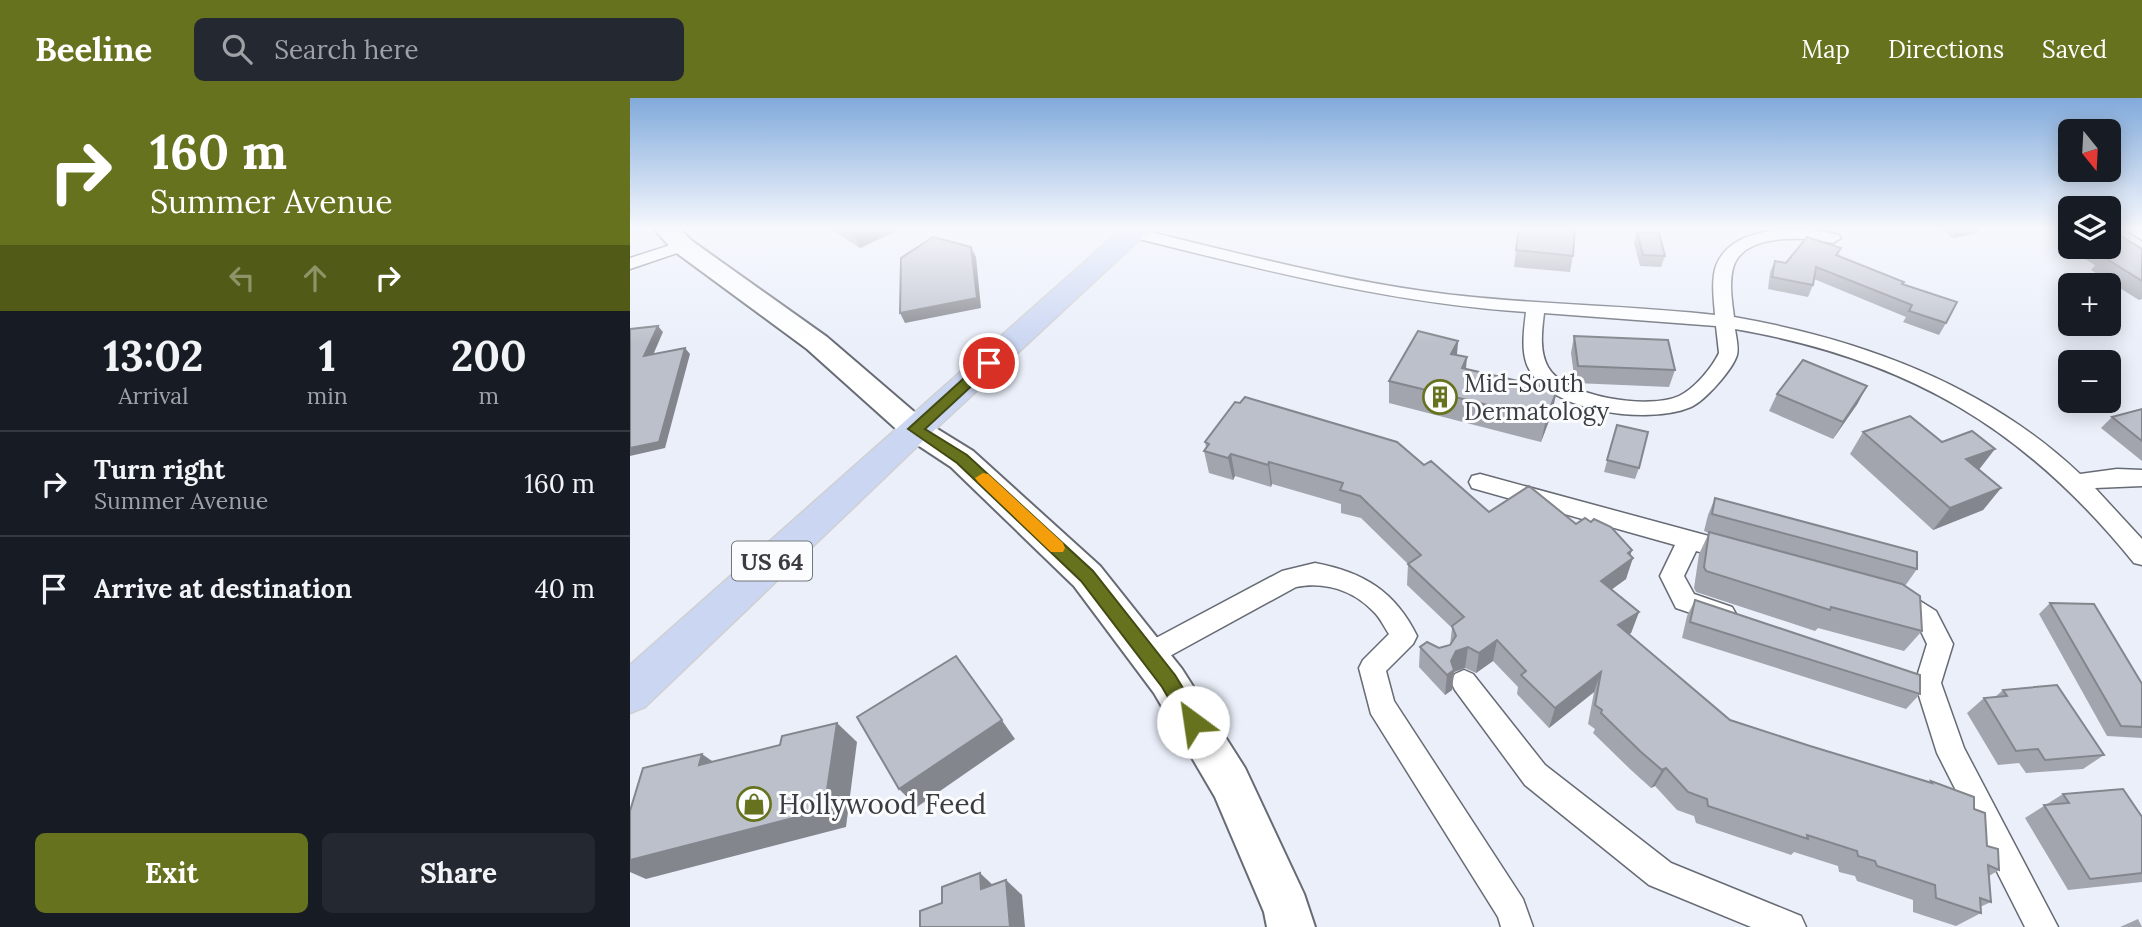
<!DOCTYPE html>
<meta charset="utf-8">
<style>
:root{--surface:#171b24;--page:#242831;--text:#f1f3f6;--muted:#9ea1a6;--line:#363941;--accent:#66721d}
body{margin:0;font-family:Lora,serif;background:var(--page);color:var(--text);height:100vh;display:flex;flex-direction:column;font-size:26px;white-space:nowrap}
*{box-sizing:border-box;margin:0}
p{font-size:23px;color:var(--muted)}
.icon{flex:none;width:38px;height:38px;fill:none;stroke:currentColor;stroke-width:2;stroke-linecap:round;stroke-linejoin:round}
.map{position:relative;flex:1;overflow:hidden}
.side{display:flex;flex-direction:column;background:var(--surface);width:630px}
.side>*{flex:none}
.top-card{background:#66721d;color:#fff;overflow:hidden}
.needle{width:46px;rotate:162deg}
.buttons{position:absolute;left:1428px;top:21px;display:grid;gap:14px}
.buttons a{display:grid;place-items:center;width:63px;height:63px;border-radius:10px;background:var(--surface);box-shadow:0 4px 18px #0003;font-size:35px}
.pin{position:absolute;display:grid;place-items:center;width:60px;height:60px;color:#fff;margin:-30px;border:4px solid #fff;border-radius:50%;box-shadow:0 2px 7px #0007}
.me{position:absolute;width:77px;margin:-38px;rotate:329deg;stroke-linejoin:round;filter:drop-shadow(0 0 5px #0008)}
.turn{display:flex;align-items:center;gap:24px;height:147px;padding:0 35px;font-size:32px}
.turn .icon{width:91px;height:91px;stroke-width:2.5}
.turn b{display:block;font-size:49px;line-height:60px}
.lanes{display:flex;align-items:center;height:66px;padding:0 35px;background:#0003;justify-content:center;gap:35px;direction:ltr}
.lanes .off{opacity:.35}
.eta{display:flex;justify-content:space-evenly;align-items:center;height:119px;text-align:center}
.eta b{font-size:42px;font-weight:700;line-height:49px}
.primary-button{display:flex;gap:14px;margin-top:auto;padding:14px 35px}
.primary-button a{flex:1;height:80px;border-radius:10px;background:var(--accent);color:#fff;font-size:28px;font-weight:700;line-height:80px;text-align:center}
.primary-button a+a{background:var(--page);color:var(--text)}
ul{padding:0;list-style:none}
li{display:flex;align-items:center;gap:21px;height:105px;padding:0 35px;border-top:2px solid var(--line)}
li div{flex:1}
li b{display:block;font-size:26px}
li em{font-style:normal}
header{display:flex;align-items:center;gap:42px;box-sizing:border-box;height:98px;padding:0 35px;background:var(--accent);color:#fff}
header strong{font-size:33px}
nav{display:flex;gap:38px;margin-inline-start:auto;font-size:24px}
.search{width:490px;height:63px;background:var(--page);display:flex;align-items:center;gap:18px;box-sizing:border-box;padding:0 24px;border-radius:10px;color:var(--muted);font-size:26px}
main{display:flex;flex:1;min-height:0}
.map>svg:first-child{display:block}
.lines{fill:none;stroke-linecap:round;stroke-linejoin:round}
.street-casing{stroke:#676b74;stroke-width:3}
.secondary-casing{stroke:#676b74;stroke-width:4}
.primary-casing{stroke:#d0d0d1;stroke-width:3}
.street{fill:#fff;fill-rule:evenodd}
.secondary{fill:#fff;fill-rule:evenodd}
.primary{fill:#cbd6f2;fill-rule:evenodd}
.wall{fill:#a2a5ae}
.shaded-wall{fill:#84868d}
.building{fill:#bcc0ca;stroke:#84868d;stroke-width:2}
.route{fill:#66721d;stroke:#424a13;stroke-width:2}
.slow{fill:#f59e0b}
.labels{text-anchor:middle;dominant-baseline:central;stroke-width:6;stroke-linejoin:round;paint-order:stroke}
.shield{fill:#fbfcfe;stroke:#747679;stroke-width:2}
.shield-label{font-size:23px;font-weight:bold;fill:#3a3c40}
.poi-label{font-size:24px;fill:#3a3c40;stroke:#fbfcfe;text-anchor:start}
.near-poi-label{font-size:28px;fill:#3a3c40;stroke:#fbfcfe;text-anchor:start}
</style>
<header>
<strong>Beeline</strong>
<div class="search"><svg class="icon" aria-label="search" viewBox="0 0 24 24"><circle cx="10" cy="10" r="6"/><path d="M15 15l6 6"/></svg>Search here</div>
<nav><a>Map</a><a>Directions</a><a>Saved</a></nav>
</header>
<main>
<section class="side">
<div class="top-card">
<div class="turn"><svg class="icon" aria-label="right" viewBox="0 0 24 24"><path d="M7 20v-9h11M14 6l5 5-5 5"/></svg><div><b>160 m</b>Summer Avenue</div></div>
<div class="lanes"><svg class="icon off" aria-label="left" viewBox="0 0 24 24"><path d="M17 20v-9H6M10 6l-5 5 5 5"/></svg><svg class="icon off" aria-label="ahead" viewBox="0 0 24 24"><path d="M12 20V5M6 11l6-6 6 6"/></svg><svg class="icon" aria-label="right" viewBox="0 0 24 24"><path d="M7 20v-9h11M14 6l5 5-5 5"/></svg></div>
</div>
<div class="eta">
<div><b>13:02</b><p>Arrival</p></div>
<div><b>1</b><p>min</p></div>
<div><b>200</b><p>m</p></div>
</div>
<ul>
<li><svg class="icon" aria-label="right" viewBox="0 0 24 24"><path d="M7 20v-9h11M14 6l5 5-5 5"/></svg><div><b>Turn right</b><p>Summer Avenue</p></div><em>160 m</em></li>
<li><svg class="icon" aria-label="arrive" viewBox="0 0 24 24"><path d="M6 21V4h12l-3 4 3 4H6"/></svg><div><b>Arrive at destination</b></div><em>40 m</em></li>
</ul>
<div class="primary-button"><a>Exit</a><a>Share</a></div>
</section>
<div class="map">
<svg width="1512" height="829" viewBox="0 0 1512 829">
<rect width="100%" height="100%" fill="#eaeffa"/>
<g class="lines">
<g class="street-casing">
<g id="street">
<path d="M503 130C606 154 709 183 815 196 905 207 995 207 1085 217 1084 202 1081 183 1086 168 1102 125 1174 128 1209 137L1211 140 1203 145C1176 139 1113 134 1103 170 1099 185 1102 204 1104 219 1230 241 1355 286 1450 376L1487 371 1512 372V388L1465 390 1512 441V467L1504 465C1394 329 1277 261 1105 231 1106 239 1109 249 1107 257 1103 271 1075 303 1061 309 1019 327 917 315 897 267 891 251 894 231 896 214 760 205 629 171 497 138L495 135ZM914 215 1086 228 1089 255C1082 270 1064 291 1049 298 1019 312 934 299 918 269 909 253 912 232 914 215Z"/>
<path d="M1493 130H1512V142Z"/>
<path d="M53 143 61 148 59 151 0 171V160Z"/>
<path d="M850 376 1112 447 1116 454 1112 461 1104 463 1066 453 1054 478 1064 496 1102 509 1106 516 1102 523 1093 526 1046 510 1030 478 1045 447 842 390 839 384 842 378Z"/>
<path d="M685 465C733 474 765 493 787 538L783 546 756 573 764 603 893 801 903 829H871L868 819 741 616 729 570 733 562 759 536C754 529 750 519 743 513 723 492 694 483 666 489L527 565 518 568 509 565 505 557 509 549 652 473Z"/>
<path d="M1266 488 1306 513 1323 546 1311 585 1334 650 1428 829H1395L1307 655 1285 585 1297 546 1288 527 1257 505 1254 498 1257 491Z"/>
<path d="M834 572 843 576 915 667 1041 765 1171 818 1176 829H1121L1019 787 895 687 825 592 821 584 825 576Z"/>
</g>
</g>
<g class="secondary-casing">
<path id="secondary" d="M23 130H49L62 143 197 239 296 324 343 353 470 468 552 571 615 670 674 796 685 829H637L634 814 585 699 524 595 444 488 321 369 274 338 177 251 44 153Z"/>
</g>
<g class="primary-casing">
<path id="primary" d="M493 130H522L297 339 15 609 0 615V567Z"/>
</g>
<use href="#street" class="street"/>
<use href="#secondary" class="secondary"/>
<use href="#primary" class="primary"/>
</g>
<g class="wall">
<path d="M199 130H273L230 150Z"/>
<path d="M889 130 943 158 940 174 884 169Z"/>
<path d="M1300 130H1350L1347 135 1323 140 1312 132 1305 134Z"/>
<path d="M1007 134 1035 158 1031 169 1010 168 1004 145Z"/>
<path d="M1440 141V149H1479L1512 151V201L1509 202 1461 172 1465 167 1435 149Z"/>
<path d="M1211 150 1208 158 1273 186 1316 225 1309 237 1273 224 1276 219 1184 181 1183 187 1178 199 1138 191 1140 174 1145 163 1156 165Z"/>
<path d="M944 238 1045 272 1039 289 945 285 941 255Z"/>
<path d="M828 243 827 257 836 271 922 315 911 344 759 305V283Z"/>
<path d="M1147 296 1228 305 1203 341 1139 313Z"/>
<path d="M1512 311V363L1471 330 1482 319Z"/>
<path d="M987 327 1009 370 1005 381 974 374Z"/>
<path d="M1233 334 1349 372 1371 390 1353 412 1303 432 1220 356Z"/>
<path d="M575 344 794 367 859 414 946 426 1000 458 996 481 981 492 1009 514 1001 535 999 536 1100 622 1180 648 1299 684 1301 683 1344 711 1357 748 1369 772 1359 778 1361 804 1350 809 1351 815 1326 828 1283 814V802L1227 783 1225 778 1209 774 1208 768 1164 754 1161 757 1066 725 1064 718 1047 712 1025 688 1021 690 1001 672 963 635 965 631 958 626 964 594 919 630 887 596 888 589 863 563 846 575 835 570 824 574 822 592 815 597 789 569 790 549 809 550 820 547 822 530 777 487 778 466 731 420 711 415V406L642 386 641 389 605 378 603 382 579 375 574 353 576 349Z"/>
<path d="M1085 400 1287 471 1275 488 1292 533 1274 553 1188 530 1185 533 1066 494 1064 490 1069 456 1079 435 1074 433 1078 417Z"/>
<path d="M1065 502 1290 596 1276 611 1052 540 1057 518Z"/>
<path d="M1420 505 1512 586V640L1477 638 1409 516Z"/>
<path d="M1373 592 1474 657 1453 671 1396 675 1389 665 1368 667 1337 615 1354 600 1365 599Z"/>
<path d="M1433 696 1512 719V784L1438 792 1395 720Z"/>
<path d="M1508 821 1512 829H1490Z"/>
</g>
<g class="shaded-wall">
<path d="M219 130H273L230 150Z"/>
<path d="M1307 130H1313L1312 132 1305 134Z"/>
<path d="M1328 130H1350L1347 135 1323 140Z"/>
<path d="M341 149 346 159 351 210 275 225 270 215Z"/>
<path d="M28 228 33 234 20 264 14 258Z"/>
<path d="M828 243 826 265 821 256Z"/>
<path d="M55 250 60 256 35 350 0 358V350Z"/>
<path d="M837 259 835 282 832 270Z"/>
<path d="M1237 288 1228 305 1203 341 1213 324Z"/>
<path d="M927 292 922 315 911 344 916 321Z"/>
<path d="M1365 351 1348 373 1336 361Z"/>
<path d="M601 356 605 378 603 382 598 360Z"/>
<path d="M639 364 642 386 641 389 638 367Z"/>
<path d="M1371 390 1353 412 1303 432 1320 410Z"/>
<path d="M1002 452 998 464 1003 460 996 481 964 504 971 483 998 455Z"/>
<path d="M1009 514 1001 535 981 548 988 527Z"/>
<path d="M867 542 863 563 846 575 849 555Z"/>
<path d="M838 549 835 570 824 574 822 592 815 597 817 577 821 563 826 553Z"/>
<path d="M971 574 964 594 919 630 925 610Z"/>
<path d="M341 578 385 641 287 709 269 691Z"/>
<path d="M207 625 227 644 216 729 16 781 0 774V762Z"/>
<path d="M72 656 98 674 69 667Z"/>
<path d="M1036 670 1025 688 1021 690 1032 672Z"/>
<path d="M350 775 366 790 351 791Z"/>
<path d="M376 782 392 797 395 829H380Z"/>
</g>
<g class="building">
<path d="M889 130 945 131 943 158 886 152Z"/>
<path d="M1479 131 1512 151V183L1472 158 1479 156 1467 149H1479Z"/>
<path d="M1007 134 1029 135 1035 158 1013 157Z"/>
<path d="M303 139 341 149 347 200 270 215 271 160Z"/>
<path d="M1177 139 1211 150 1206 157 1274 184 1272 186 1327 204 1316 225 1279 213 1282 207 1186 169 1183 187 1142 179 1145 163 1156 165Z"/>
<path d="M28 228 14 258 55 250 29 344 0 350V231Z"/>
<path d="M788 233 828 243 821 256 837 259 832 270 927 292 916 321 759 283Z"/>
<path d="M944 238 1038 242 1045 272 948 268Z"/>
<path d="M1173 262 1237 288 1213 324 1147 296Z"/>
<path d="M615 299 767 344 794 367 801 363 859 414 899 388 946 426 955 420 961 424 964 421 981 429 1002 452 998 455 1003 460 971 483 1009 514 988 527 1100 622 1180 648 1302 685 1301 683 1344 699V711L1355 715 1357 748 1368 751 1369 772 1358 767 1361 804 1350 800 1351 815 1306 800 1305 787 1247 768 1245 763 1228 758 1227 753 1177 737 1178 741 1078 708 1077 701 1058 694 1036 670 1032 672 1011 654 971 615 972 612 965 607 971 574 925 610 891 577 896 573 867 542 849 555 838 549 826 553 821 563 824 572 817 577 790 549 797 544 809 550 820 547 826 538 822 528 834 519 778 466 791 457 730 398 710 392 713 385 639 364 638 367 601 356 598 360 574 353 579 346 575 344 605 304 610 305Z"/>
<path d="M1512 311V343L1482 319Z"/>
<path d="M1280 318 1312 344 1342 333 1365 351 1336 361 1371 390 1320 410 1233 334Z"/>
<path d="M987 327 1018 334 1009 370 977 362Z"/>
<path d="M1085 400 1287 454V471L1082 416Z"/>
<path d="M1079 434 1272 486 1290 498 1292 533 1201 509 1200 512 1076 473 1074 469Z"/>
<path d="M1065 502 1290 577V596L1060 524Z"/>
<path d="M1420 505 1464 506 1512 586V629L1491 628Z"/>
<path d="M326 558 372 622 269 691 227 619Z"/>
<path d="M1427 587 1474 657 1415 662 1408 651 1386 653 1354 600 1377 598 1373 592Z"/>
<path d="M207 625 194 712 0 762V713L13 670 72 656 69 667 150 647 152 638Z"/>
<path d="M1493 691 1512 719V775L1460 781 1414 707 1439 705 1433 696Z"/>
<path d="M350 775 351 791 376 782 380 829H290V813L312 805V789Z"/>
</g>
<linearGradient id="sky" x2="0" y2="1"><stop stop-color="#81aadb"/><stop offset="0.53" stop-color="#f6f8fd"/><stop offset="1" stop-color="#f6f8fd" stop-opacity="0"/></linearGradient>
<rect width="1512" height="246" fill="url(#sky)"/>
<path class="route" d="M359 261 363 262V268L295 331 337 357 463 473 545 577 570 618 572 624 570 630 563 633 556 630 532 589 451 483 327 365 278 331 354 262Z"/>
<path class="slow" d="M353 375 358 376 433 445 435 450 433 454H421L348 384 345 380Z"/>
<defs>
<g id="building-ring" transform="scale(1.75)"><circle r="9.5" fill="#fbfcfe" stroke="#66721d" stroke-width="1.5"/><path d="M-4-6H4V6H1V3H-1V6H-4ZM-2.5-4.3h1.7v1.8h-1.7ZM.8-4.3h1.7v1.8H.8ZM-2.5-1h1.7V.8h-1.7ZM.8-1h1.7V.8H.8Z" fill="#66721d"/></g>
<g id="shop-ring" transform="scale(1.75)"><circle r="9.5" fill="#fbfcfe" stroke="#66721d" stroke-width="1.5"/><path d="M-5-2.5h2.3a2.7 3.5 0 0 1 5.4 0H5L5.5 6h-11ZM-1.5-2.5h3a1.5 2.3 0 0 0-3 0Z" fill="#66721d"/></g>
</defs>
<g fill-rule="evenodd">
<use href="#building-ring" x="810" y="299"/>
<use href="#shop-ring" x="124" y="706"/>
</g>
<g class="labels">
<rect class="shield" x="102" y="443.5" width="80" height="39" rx="5"/>
<g class="shield-label">
<text x="142" y="463">US 64</text>
</g>
<g class="poi-label">
<text x="834" y="285">Mid-South<tspan x="834" dy="28">Dermatology</tspan></text>
</g>
<g class="near-poi-label">
<text x="148" y="706">Hollywood Feed</text>
</g>
</g>
</svg>
<div class="buttons">
<a><svg class="needle" viewBox="-14 -14 28 28"><path d="M0-13l5 13h-10z" fill="#e53935"/><path d="M0 13l5-13h-10z" fill="#9ea1a6"/></svg></a>
<a><svg class="icon" aria-label="layers" viewBox="0 0 24 24"><path d="M12 4l9 5-9 5-9-5zM3 14l9 5 9-5"/></svg></a>
<a>+</a>
<a>−</a>
</div>
<div class="pin" style="left:359px;top:265px;background:#d93025"><svg class="icon" aria-label="arrive" viewBox="0 0 24 24"><path d="M6 21V4h12l-3 4 3 4H6"/></svg></div>
<svg class="me" style="left:563px;top:624px" viewBox="-20 -20 40 40"><circle r="19" fill="#fff"/><path d="M0-13L10 11 0 6-10 11z" fill="#66721d"/></svg>
</div>
</main>
